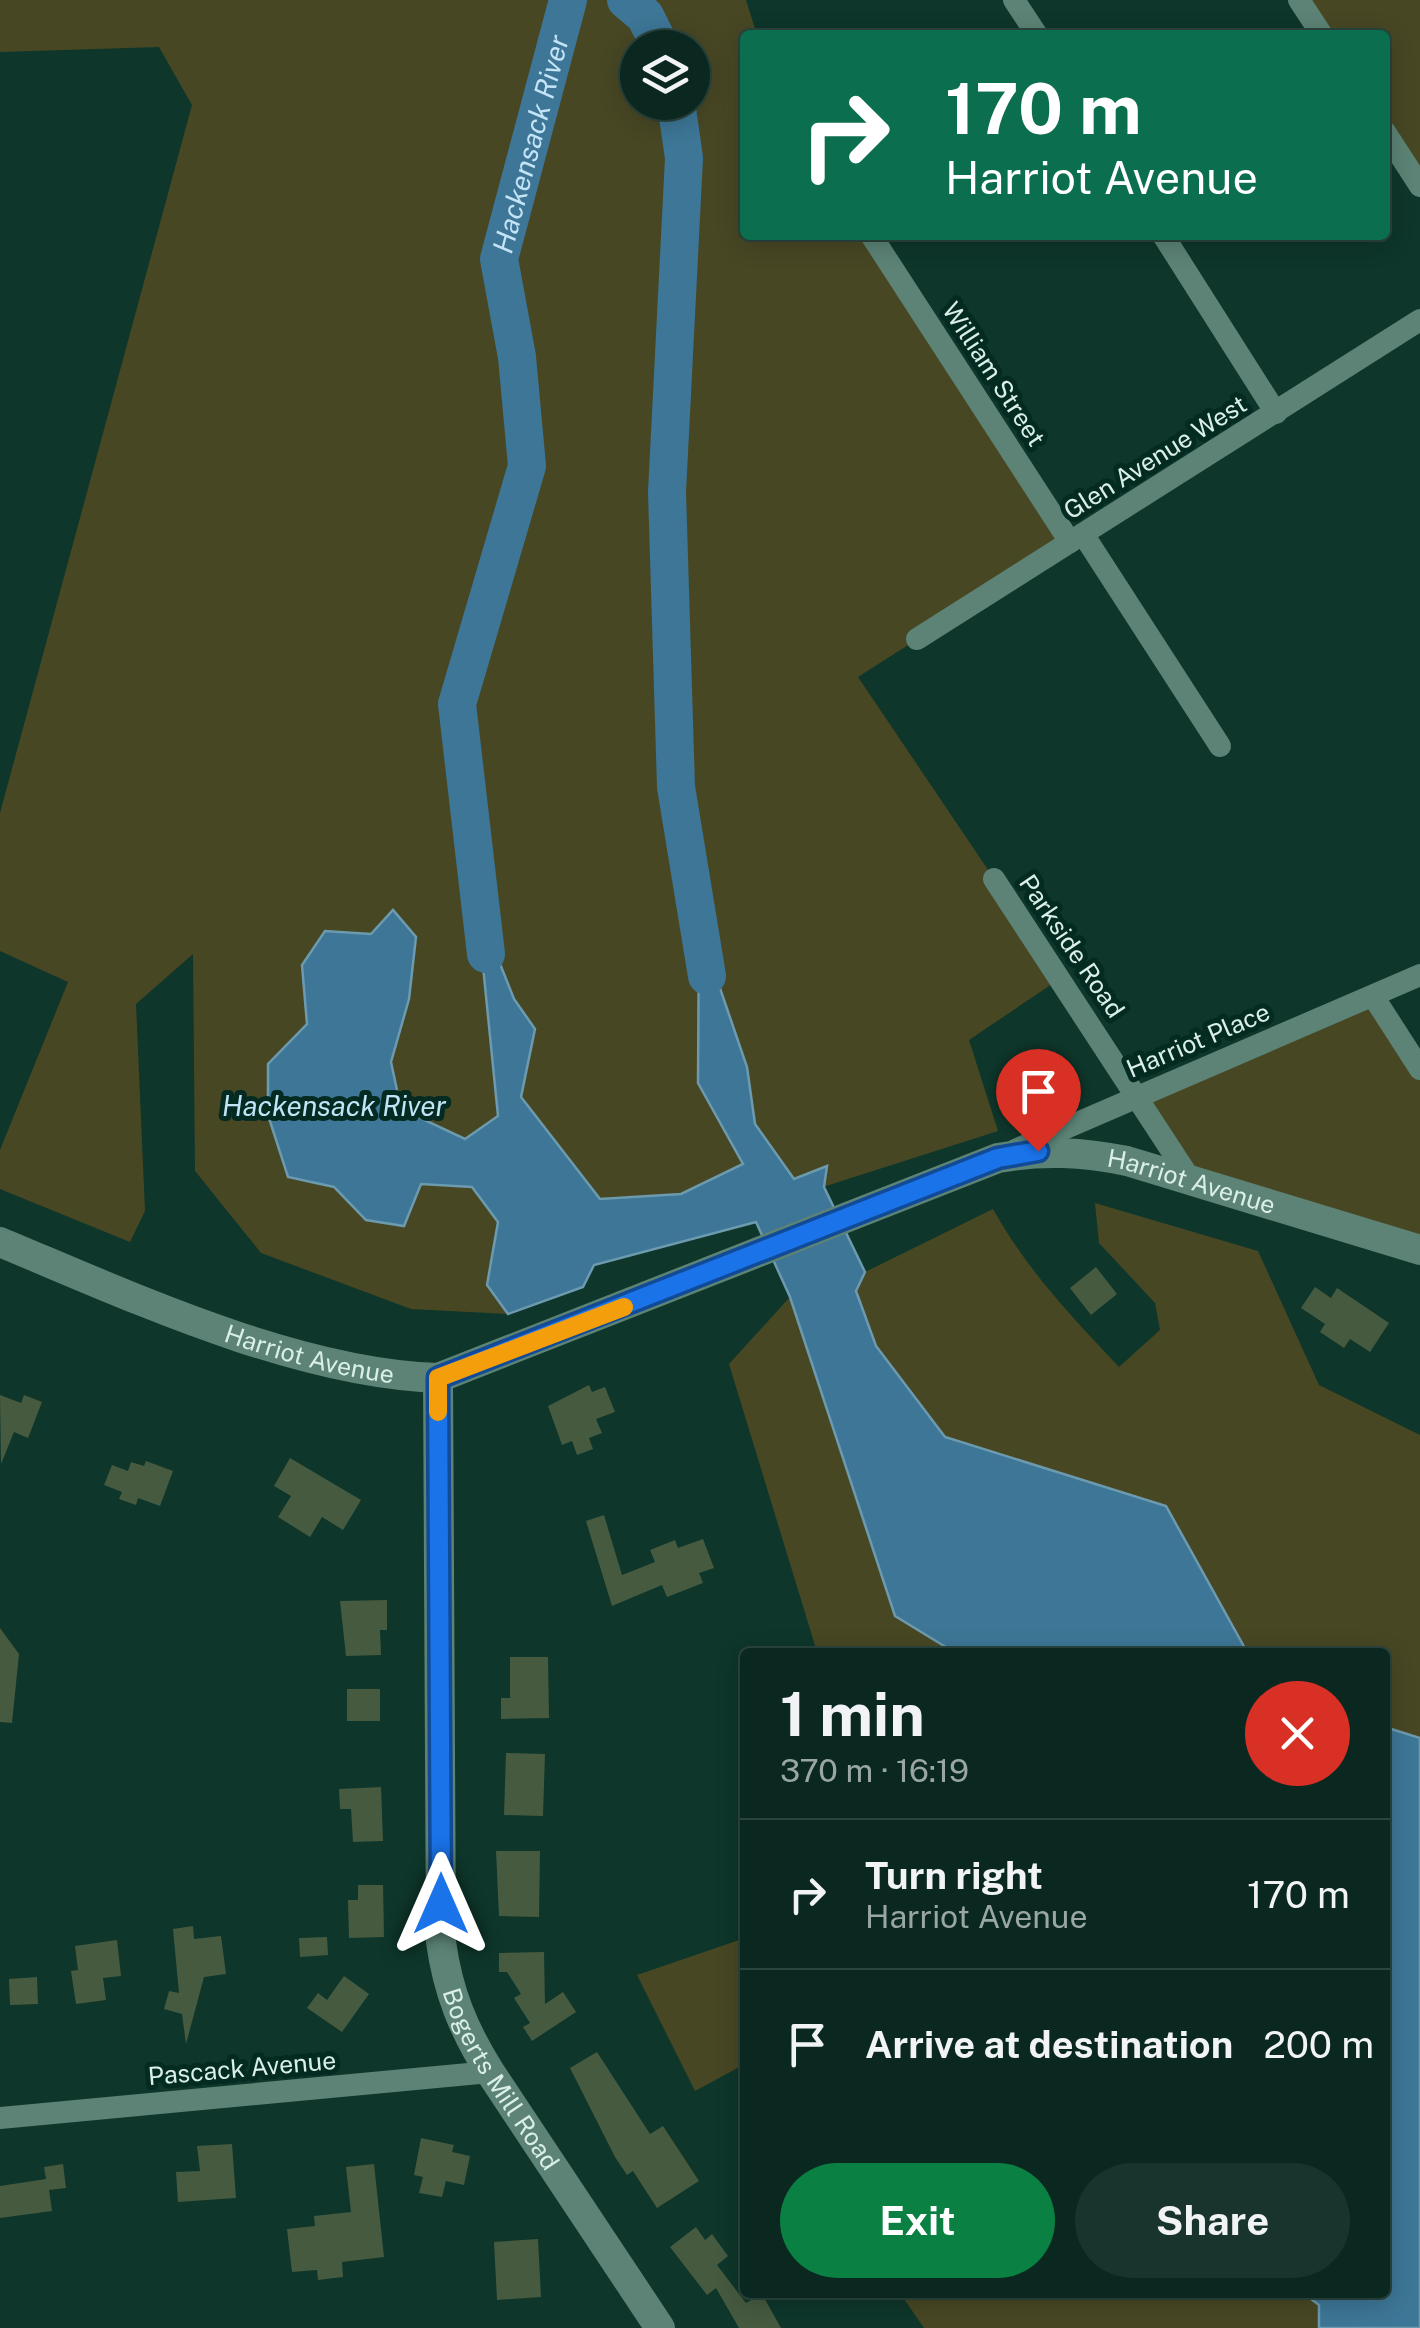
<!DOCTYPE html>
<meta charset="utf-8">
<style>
:root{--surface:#0a2820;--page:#18342d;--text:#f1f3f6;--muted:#99a6a5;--line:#2a443e;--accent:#0b8043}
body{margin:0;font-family:"Public Sans",sans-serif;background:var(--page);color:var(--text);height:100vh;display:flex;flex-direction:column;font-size:38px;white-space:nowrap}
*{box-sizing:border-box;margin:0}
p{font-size:32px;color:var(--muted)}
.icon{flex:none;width:55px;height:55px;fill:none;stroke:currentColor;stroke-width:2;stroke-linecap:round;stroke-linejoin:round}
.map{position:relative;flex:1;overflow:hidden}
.details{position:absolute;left:740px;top:1648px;width:650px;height:650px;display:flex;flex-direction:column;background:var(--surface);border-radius:10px;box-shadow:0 5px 25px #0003,0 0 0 2px var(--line)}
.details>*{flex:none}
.banner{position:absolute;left:740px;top:30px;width:650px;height:210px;border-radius:10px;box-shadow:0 5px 25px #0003,0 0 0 2px var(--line);background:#0b6e4f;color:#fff;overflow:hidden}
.buttons{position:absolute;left:620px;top:30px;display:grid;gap:20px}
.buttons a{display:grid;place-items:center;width:90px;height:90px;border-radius:50%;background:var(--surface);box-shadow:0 5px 25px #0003,0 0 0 2px var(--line);font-size:50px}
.pin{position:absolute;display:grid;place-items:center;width:85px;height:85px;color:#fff;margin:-102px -42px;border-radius:50% 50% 50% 0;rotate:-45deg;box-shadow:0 0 10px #0007}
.pin .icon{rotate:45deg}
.me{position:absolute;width:110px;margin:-55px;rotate:0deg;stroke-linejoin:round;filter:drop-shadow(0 0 8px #0008)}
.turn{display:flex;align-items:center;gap:35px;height:210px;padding:0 40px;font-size:45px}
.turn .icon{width:130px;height:130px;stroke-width:2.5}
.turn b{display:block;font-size:70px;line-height:85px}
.round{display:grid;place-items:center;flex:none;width:105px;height:105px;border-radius:52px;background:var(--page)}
.overview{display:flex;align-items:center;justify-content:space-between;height:170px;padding:0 40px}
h1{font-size:60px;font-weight:700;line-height:75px}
.action{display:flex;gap:20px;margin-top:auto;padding:20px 40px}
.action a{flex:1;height:115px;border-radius:60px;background:var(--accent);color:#fff;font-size:40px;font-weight:700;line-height:115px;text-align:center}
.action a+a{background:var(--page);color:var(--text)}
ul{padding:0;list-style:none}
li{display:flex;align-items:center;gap:30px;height:150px;padding:0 40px;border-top:2px solid var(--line)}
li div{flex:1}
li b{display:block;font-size:38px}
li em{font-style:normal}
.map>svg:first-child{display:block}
.green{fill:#484724;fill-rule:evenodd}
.water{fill:#3d7696;stroke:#6c9aae;stroke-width:2.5}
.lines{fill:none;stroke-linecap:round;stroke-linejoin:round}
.river{stroke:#3d7696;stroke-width:38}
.building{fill:#465a40}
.street{stroke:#5c8375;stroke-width:22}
.secondary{stroke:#5c8375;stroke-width:30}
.route-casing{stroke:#114b97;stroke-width:25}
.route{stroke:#1a73e8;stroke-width:18}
.slow{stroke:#f59e0b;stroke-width:18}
.labels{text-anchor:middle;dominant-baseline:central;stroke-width:10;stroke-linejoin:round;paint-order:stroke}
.street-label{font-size:25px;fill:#daefe7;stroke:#032b21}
.water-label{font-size:28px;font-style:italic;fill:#c3e3f7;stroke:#032b21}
</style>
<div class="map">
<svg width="1420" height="2328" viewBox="0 0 1420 2328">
<rect width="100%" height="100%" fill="#0e362a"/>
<g class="green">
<path d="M0 0H746L757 35H745V235H871L1070 542 858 677 1061 978 969 1040 998 1131 823 1187 827 1167 794 1179 755 1123 747 1067 700 931 698 1083 743 1165 681 1194 600 1200 520 1096 535 1029 514 999 478 910 499 1115 465 1139 401 1109 391 1062 409 999 307 1024 268 1064V1115L288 1177 334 1187 366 1220 404 1226 421 1184 472 1187 498 1222 487 1284 508 1314 411 1309 261 1253 195 1171 193 954 136 1004 145 1211 130 1242 0 1189V1150L68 982 0 951V813L192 105 159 47 0 52ZM638 48H692V102H638Z"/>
<path d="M1308 0H1420V174L1385 120V35H1330Z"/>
<path d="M1373 996 1420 1069V1250L1192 1182 1138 1095Z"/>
<path d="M1095 1203 1258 1251 1319 1385 1420 1435V1738L1385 1727V1652H1247L1166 1506 945 1437 876 1346 856 1291 865 1272 993 1209C1027 1270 1072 1317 1119 1367L1160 1330 1155 1303 1099 1243Z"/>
<path d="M790 1297 895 1616 954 1652H817L729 1364Z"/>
<path d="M745 1938V2064L695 2091 637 1975Z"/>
<path d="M900 2293H1303L1319 2305V2328H924Z"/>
</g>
<g class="water">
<path d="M477 906 514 999 535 1029 521 1097 600 1199 681 1194 743 1164 698 1083 699 927 747 1067 755 1124 794 1179 827 1166 824 1187 865 1272 856 1291 876 1346 945 1437 1166 1506 1247 1652H954L895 1616 790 1297 756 1222 594 1265 583 1287 508 1314 487 1285 498 1222 472 1187 421 1184 404 1226 366 1220 334 1187 288 1177 268 1115V1064L307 1024 302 965 325 931 371 934 393 910 416 937 409 999 391 1062 401 1109 465 1139 498 1116Z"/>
<path d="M1385 1727 1420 1738V2328H1319V2305L1303 2293 1385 2292Z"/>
</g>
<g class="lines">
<g class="river">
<path d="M626 0 645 16 661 48"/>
<path d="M676 102 684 158 667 492 676 787 707 976"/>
<path id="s1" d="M486 954 457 704 527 466 517 357 499 259 568 0"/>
</g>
</g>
<g class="building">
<path d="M1096 1267 1117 1294 1091 1315 1070 1288Z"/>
<path d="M1315 1287 1331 1298 1337 1288 1389 1323 1370 1352 1350 1339 1344 1348 1320 1332 1325 1324 1301 1308Z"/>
<path d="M589 1385 592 1392 605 1387 615 1412 596 1419 602 1433 589 1438 593 1449 577 1455 572 1441 562 1445 548 1406Z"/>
<path d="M0 1395 21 1403 24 1395 42 1402 28 1438 14 1432 1 1464Z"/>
<path d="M290 1458 361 1500 343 1530 322 1517 310 1537 278 1517 291 1496 274 1486Z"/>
<path d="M146 1461 173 1471 160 1506 138 1498 136 1505 119 1499 122 1492 104 1485 112 1465 128 1471 131 1462 144 1466Z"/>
<path d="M604 1515 622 1575 655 1562 650 1550 675 1540 678 1548 703 1539 714 1568 699 1573 703 1583 667 1597 662 1585 612 1606 586 1521Z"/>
<path d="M387 1600V1630H380L381 1655 346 1656 340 1601Z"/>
<path d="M0 1628 19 1654 12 1723 0 1722Z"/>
<path d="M510 1657H548L549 1718 501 1719V1698H510Z"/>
<rect x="347" y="1689" width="33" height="32"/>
<path d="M506 1753 545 1754 543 1816 504 1815Z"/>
<path d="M381 1787 383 1841 353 1842 351 1809H340L339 1789Z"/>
<path d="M496 1851H540L539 1917 499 1916Z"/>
<path d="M358 1885H383L384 1937 349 1938 348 1900H358Z"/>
<path d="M193 1926 194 1939 221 1936 226 1974 204 1977 186 2044 182 2014 164 2009 169 1991 179 1993 173 1929Z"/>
<path d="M327 1937 328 1955 300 1957 299 1938Z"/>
<path d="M117 1940 121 1976 103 1978 106 2000 76 2004 71 1971 78 1970 75 1946Z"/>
<path d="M544 1952 545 2004 563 1992 576 2012 532 2041 523 2027 530 2023 514 1998 521 1994 507 1972H499V1953Z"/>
<path d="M344 1976 369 1994 342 2032 307 2008 318 1993 327 2000Z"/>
<path d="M37 1977 38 2004 10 2005 9 1979Z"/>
<path d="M597 2052 650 2134 663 2126 699 2181 657 2208 633 2171 627 2175 615 2157 570 2068Z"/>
<path d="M421 2138 454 2145 452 2152 470 2156 464 2185 446 2181 442 2197 419 2193 423 2177 414 2175Z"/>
<path d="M232 2144 236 2198 178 2202 176 2172 200 2171 197 2146Z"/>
<path d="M63 2164 66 2188 49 2190 52 2211 0 2218V2186L46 2179 44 2167Z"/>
<path d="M374 2164 384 2257 342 2262 343 2277 318 2280 317 2270 292 2272 287 2229 315 2226 314 2216 351 2212 346 2167Z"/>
<path d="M696 2227 705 2240 712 2234 728 2256 717 2265 746 2303 762 2294 781 2328H739L716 2288 707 2295 670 2247Z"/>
<path d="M538 2239 541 2297 497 2300 494 2242Z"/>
</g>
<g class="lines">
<g class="street">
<path d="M1014 0 1037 35"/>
<path d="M1299 0 1322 35"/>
<path d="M1385 132 1420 186"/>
<path d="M871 235 1070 542"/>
<path d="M1163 235 1276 413"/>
<path d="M1083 534 1220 746"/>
<path d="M917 639 1420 320"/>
<path d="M994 879 1192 1182"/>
<path d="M1373 996 1420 1069"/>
<path d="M1015 1150 1420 975"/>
<path d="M0 2118 490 2072"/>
</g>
<g class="secondary">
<path id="s2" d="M0 1242C132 1297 295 1373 438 1378L998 1158C1044 1150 1082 1152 1127 1161L1420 1250"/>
<path id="s3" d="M438 1378 441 1942C448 1992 463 2029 490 2072L660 2328"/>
</g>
</g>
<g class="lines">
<g class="route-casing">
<path id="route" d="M441 1904 438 1378 998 1158 1038 1151"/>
</g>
<use href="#route" class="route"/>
<path class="slow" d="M438 1412V1378L624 1307"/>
</g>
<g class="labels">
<g class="street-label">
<text transform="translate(994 374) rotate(57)">William Street</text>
<text transform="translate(1155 457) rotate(-32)">Glen Avenue West</text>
<text transform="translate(1072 946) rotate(56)">Parkside Road</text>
<text transform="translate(1198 1040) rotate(-23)">Harriot Place</text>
<text stroke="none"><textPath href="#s2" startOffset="1260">Harriot Avenue</textPath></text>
<text stroke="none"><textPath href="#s2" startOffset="330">Harriot Avenue</textPath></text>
<text transform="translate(242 2068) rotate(-5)">Pascack Avenue</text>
<text stroke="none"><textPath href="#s3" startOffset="715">Bogerts Mill Road</textPath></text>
</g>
<g class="water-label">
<text stroke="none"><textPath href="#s1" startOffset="828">Hackensack River</textPath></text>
<text x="334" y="1105">Hackensack River</text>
</g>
</g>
</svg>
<div class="buttons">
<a><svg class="icon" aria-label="layers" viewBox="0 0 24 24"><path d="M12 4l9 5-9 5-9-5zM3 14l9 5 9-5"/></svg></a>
</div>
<div class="pin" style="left:1038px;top:1151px;background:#d93025"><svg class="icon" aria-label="arrive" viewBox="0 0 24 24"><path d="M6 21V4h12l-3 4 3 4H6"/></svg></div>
<svg class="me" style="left:441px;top:1904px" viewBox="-20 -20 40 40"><path d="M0-17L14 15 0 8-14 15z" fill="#1a73e8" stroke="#fff" stroke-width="4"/></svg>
<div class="banner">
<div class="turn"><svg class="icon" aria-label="right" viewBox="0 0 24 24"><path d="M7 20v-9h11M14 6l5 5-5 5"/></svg><div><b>170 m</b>Harriot Avenue</div></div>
</div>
<section class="details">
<div class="overview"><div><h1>1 min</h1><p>370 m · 16:19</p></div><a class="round" style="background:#d93025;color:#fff"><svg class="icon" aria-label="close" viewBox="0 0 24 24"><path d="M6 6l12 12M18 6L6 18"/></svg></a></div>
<ul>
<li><svg class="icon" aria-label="right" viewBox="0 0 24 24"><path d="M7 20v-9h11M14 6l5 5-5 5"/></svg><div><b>Turn right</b><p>Harriot Avenue</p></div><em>170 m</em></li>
<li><svg class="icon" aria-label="arrive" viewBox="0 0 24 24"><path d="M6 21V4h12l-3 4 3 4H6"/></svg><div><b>Arrive at destination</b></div><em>200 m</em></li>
</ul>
<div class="action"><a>Exit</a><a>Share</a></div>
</section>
</div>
